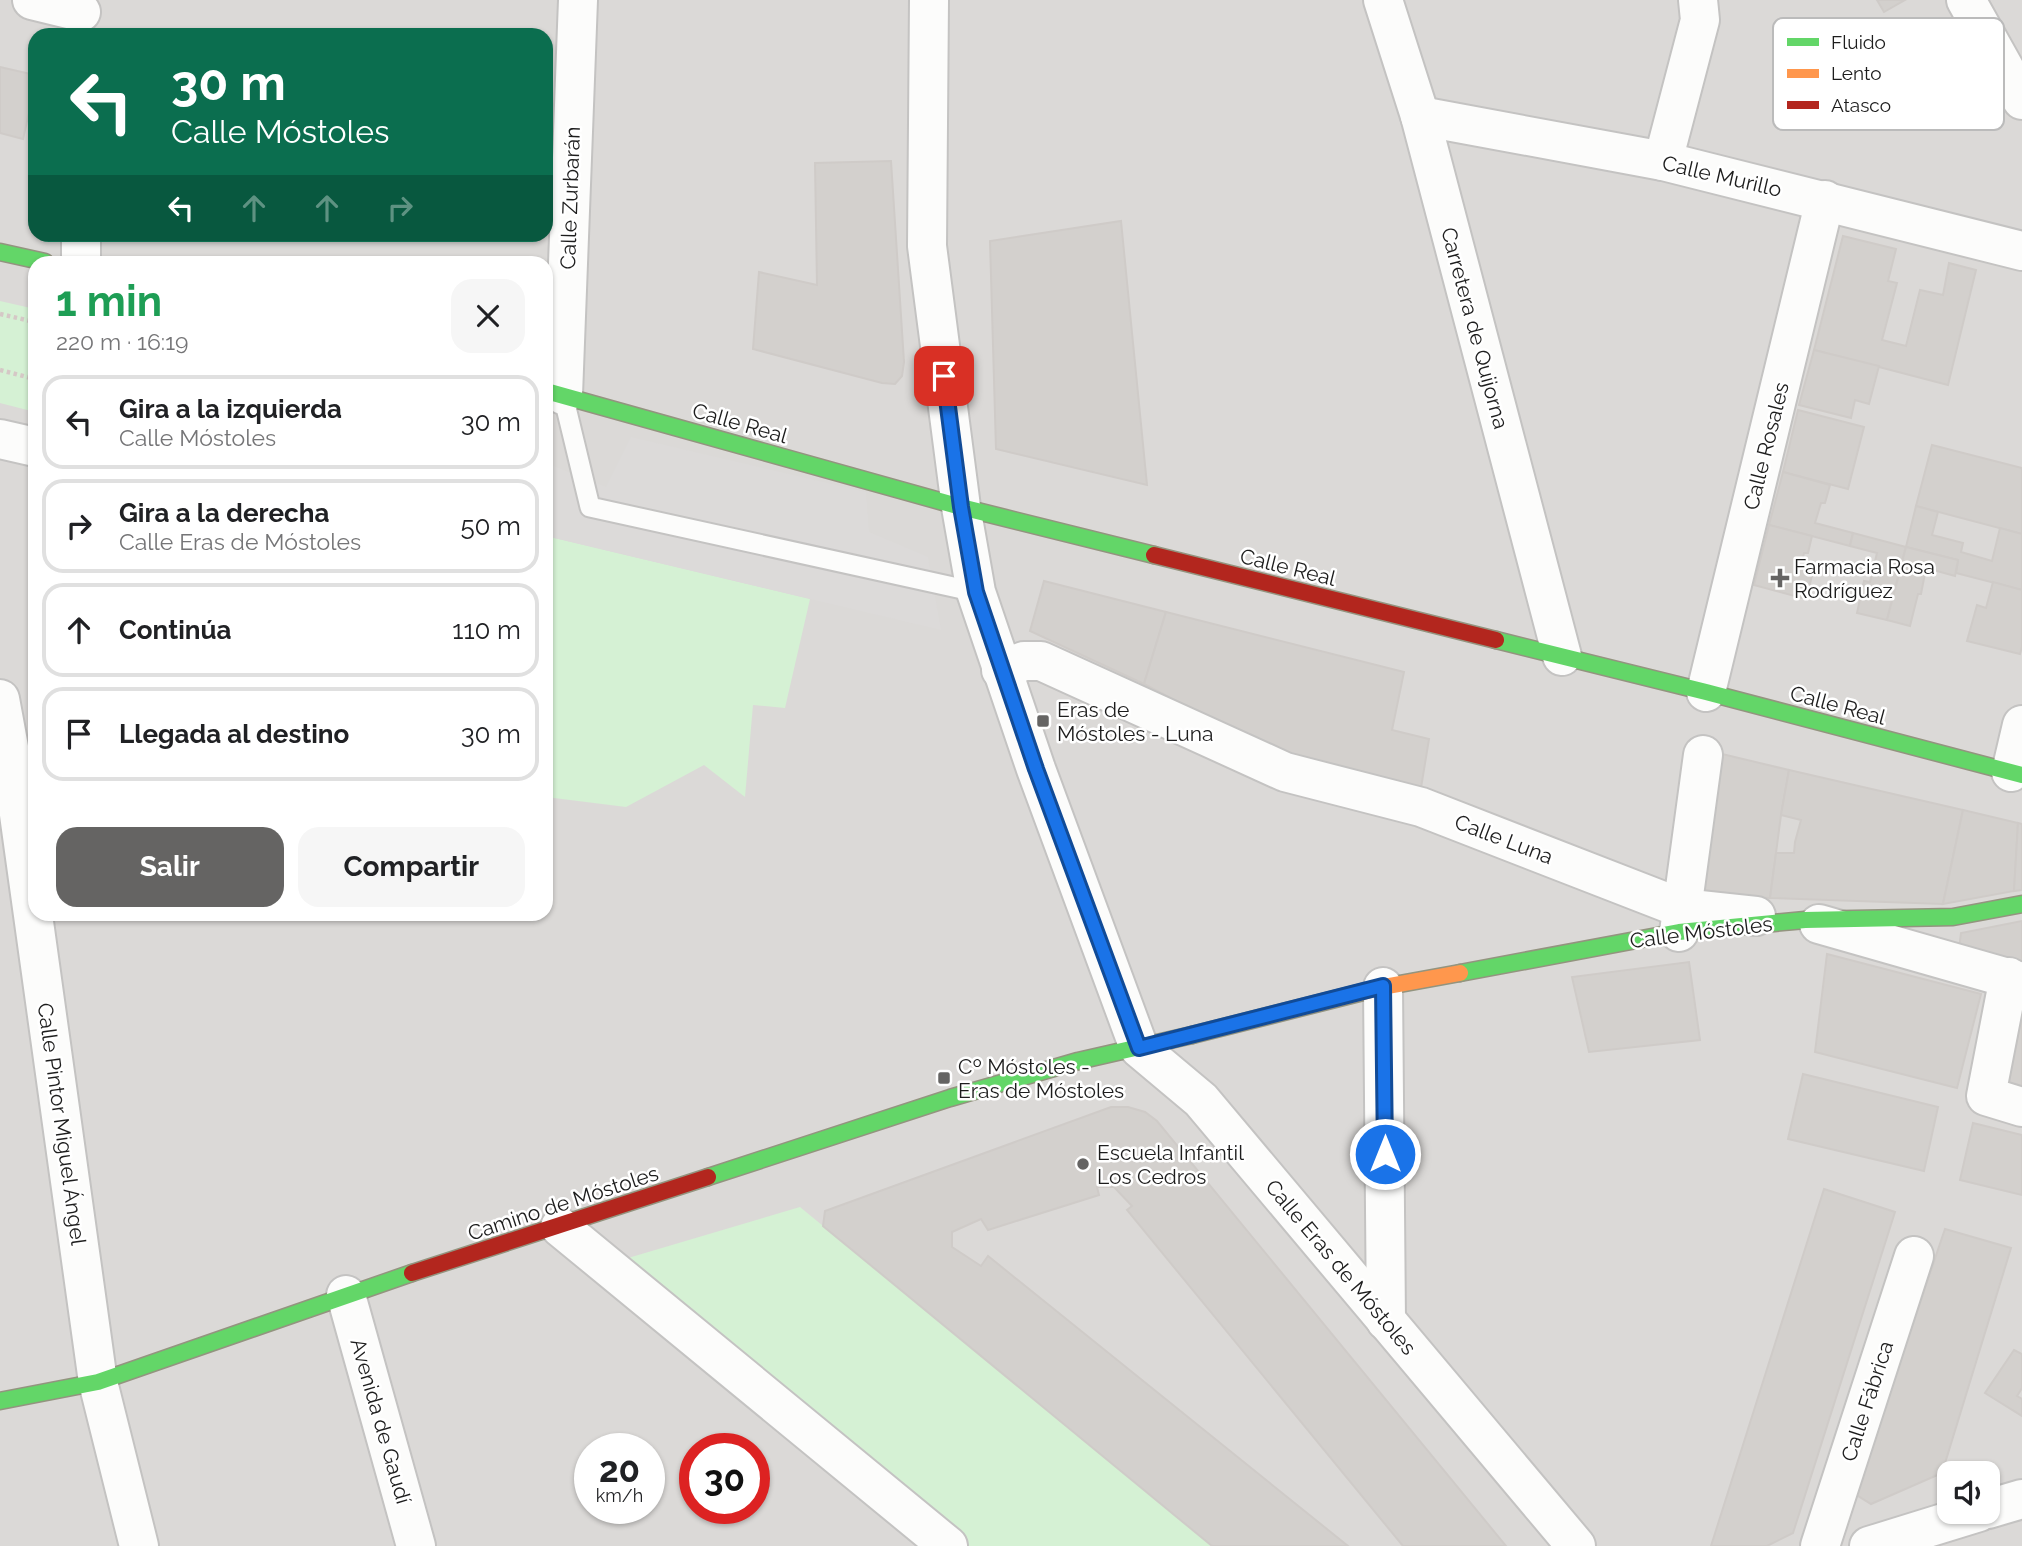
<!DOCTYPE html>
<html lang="es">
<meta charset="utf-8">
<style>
:root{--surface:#fff;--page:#f6f6f6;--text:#202124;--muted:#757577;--line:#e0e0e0;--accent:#656463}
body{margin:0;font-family:Raleway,sans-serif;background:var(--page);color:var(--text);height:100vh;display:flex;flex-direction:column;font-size:26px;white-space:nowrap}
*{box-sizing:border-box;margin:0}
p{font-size:23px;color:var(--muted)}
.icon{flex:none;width:38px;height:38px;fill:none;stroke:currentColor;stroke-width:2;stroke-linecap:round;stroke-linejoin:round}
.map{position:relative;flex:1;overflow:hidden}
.side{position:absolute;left:28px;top:256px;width:525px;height:665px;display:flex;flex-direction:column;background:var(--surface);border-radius:21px;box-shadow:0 2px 5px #0004}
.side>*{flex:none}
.guide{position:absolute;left:28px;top:28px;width:525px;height:214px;border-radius:21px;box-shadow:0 2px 5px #0004;background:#0b6e4f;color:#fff;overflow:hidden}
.fabs{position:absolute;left:1937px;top:1461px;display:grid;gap:14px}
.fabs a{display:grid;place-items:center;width:63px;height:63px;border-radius:14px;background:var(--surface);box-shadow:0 2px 5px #0004;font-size:35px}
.speed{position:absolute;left:574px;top:1433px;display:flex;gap:14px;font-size:35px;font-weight:700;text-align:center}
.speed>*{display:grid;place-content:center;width:91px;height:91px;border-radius:50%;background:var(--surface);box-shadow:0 2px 5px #0004;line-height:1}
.speed small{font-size:18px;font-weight:400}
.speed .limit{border:10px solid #d22;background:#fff;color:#111}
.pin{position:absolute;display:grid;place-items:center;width:60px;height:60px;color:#fff;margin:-30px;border-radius:14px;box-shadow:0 4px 10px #0006}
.me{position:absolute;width:77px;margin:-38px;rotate:0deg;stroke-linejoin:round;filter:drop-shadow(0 0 5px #0008)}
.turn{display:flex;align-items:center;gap:24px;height:147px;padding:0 28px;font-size:32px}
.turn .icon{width:91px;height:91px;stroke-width:2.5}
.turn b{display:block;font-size:49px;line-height:60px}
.lanes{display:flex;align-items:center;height:66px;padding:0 28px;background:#0003;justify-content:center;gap:35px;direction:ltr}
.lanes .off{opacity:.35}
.round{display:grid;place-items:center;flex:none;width:74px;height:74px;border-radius:21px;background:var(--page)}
.summary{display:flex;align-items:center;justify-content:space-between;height:119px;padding:0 28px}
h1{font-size:42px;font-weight:700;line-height:52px;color:#1e9e55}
.cta{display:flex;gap:14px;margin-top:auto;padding:14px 28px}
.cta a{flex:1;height:80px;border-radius:21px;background:var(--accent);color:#fff;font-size:28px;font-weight:700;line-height:80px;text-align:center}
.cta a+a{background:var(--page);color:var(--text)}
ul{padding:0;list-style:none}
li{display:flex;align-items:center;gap:21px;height:94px;margin:0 14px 10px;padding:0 14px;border:4px solid var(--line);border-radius:21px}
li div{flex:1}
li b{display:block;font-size:26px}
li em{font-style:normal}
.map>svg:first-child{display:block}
.residential{fill:#dbd9d7;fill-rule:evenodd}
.park{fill:#d5f1d4}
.parking{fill:#dcdad9}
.building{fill:#d3d0cd;stroke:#cfcbc8;stroke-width:2}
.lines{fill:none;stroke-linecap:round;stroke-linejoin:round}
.lane-casing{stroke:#c4c3c2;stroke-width:23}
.street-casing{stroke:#c4c3c2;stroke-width:42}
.fast-casing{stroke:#93947f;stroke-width:19}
.slow-casing{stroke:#93947f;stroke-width:19}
.jam-casing{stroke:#93947f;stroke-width:19}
.path{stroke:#d5c8c6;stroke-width:4.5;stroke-dasharray:3.5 3.5;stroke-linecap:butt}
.lane{stroke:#fcfcfb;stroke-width:19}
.street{stroke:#fcfcfb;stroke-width:38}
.fast{stroke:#63d668;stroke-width:16}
.slow{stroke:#ff974d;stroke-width:16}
.jam{stroke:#b3261e;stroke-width:16}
.route-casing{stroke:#114b97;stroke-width:18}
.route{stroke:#1a73e8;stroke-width:12}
.poi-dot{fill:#656463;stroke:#fff;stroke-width:2.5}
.labels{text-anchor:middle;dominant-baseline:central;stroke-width:5;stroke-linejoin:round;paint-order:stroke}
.street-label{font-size:21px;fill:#1d1d1d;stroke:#fff}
.poi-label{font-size:21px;fill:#1d1d1d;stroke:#fff;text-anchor:start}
.key{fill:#fff;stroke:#bbb;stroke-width:2}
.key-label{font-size:19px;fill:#1d1d1d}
</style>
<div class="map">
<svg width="2022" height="1546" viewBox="0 0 2022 1546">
<rect width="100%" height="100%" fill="#ece9e6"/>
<path class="residential" d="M0 0H2022V1546H0ZM35 35H546V234H35ZM35 262H546V914H35ZM590 1449H649V1508H590ZM695 1449H754V1508H695ZM1950 1474H1988V1512H1950Z"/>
<g class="park">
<path d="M0 301 35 309V412L0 403Z"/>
<path d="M546 536 810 599 785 708 753 705 745 797 704 765 626 807 546 797Z"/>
<path d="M800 1207 1212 1546H966L618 1261Z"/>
</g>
<path class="parking" d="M631 437 866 492 869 532 928 557 941 630 546 536V463L606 487Z"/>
<g class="building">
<path d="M1877 0H1905L1884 12Z"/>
<path d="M0 67 35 75V86L23 139 0 133Z"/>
<path d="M891 161 904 362 902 376 895 384 882 383 753 349 759 272 817 285 815 163Z"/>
<path d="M1121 221 1147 485 996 449 990 241Z"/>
<path d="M1843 236 1896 249 1888 281 1897 283 1882 340 1906 346 1920 290 1943 295 1949 263 1976 270 1948 385 1814 350Z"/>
<path d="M1814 350 1879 366 1869 404 1855 400 1851 418 1799 405Z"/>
<path d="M1798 410 1864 427 1848 489 1783 472Z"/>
<path d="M1932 445 2022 468V534L1916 506Z"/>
<path d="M1783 472 1830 485 1825 503H1821L1815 523 1853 533 1850 546 1769 525Z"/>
<path d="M1916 506 1938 512 1932 535 1963 543 1961 552 1992 561 2000 528 2022 534V590L1956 573 1958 560 1906 547Z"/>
<path d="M1769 525 1812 536 1808 553H1804L1802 561 1815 564 1806 599 1754 585Z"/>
<path d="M1853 533 1906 547 1887 620 1857 613 1864 581 1870 582 1877 553 1850 546Z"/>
<path d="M1906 547 1958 560 1955 576 1926 568 1921 594H1918L1910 626 1887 620Z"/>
<path d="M1044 581 1166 612 1144 684 1030 631Z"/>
<path d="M1993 582 2022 590V647L2020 654 1967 641 1977 605 1986 608Z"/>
<path d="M1166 612 1404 672 1392 730 1429 739 1420 794 1277 754 1144 684Z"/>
<path d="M1722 754 1789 770 1781 815 1770 898 1699 894Z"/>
<path d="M1789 770 1963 810 1943 904 1770 898 1776 853H1794L1795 842 1801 820 1781 815Z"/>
<path d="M1963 810 2018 823 2014 891 1943 904Z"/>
<path d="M2018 823 2022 824V890L2014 891Z"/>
<path d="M2022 921V967L1959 949 1961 933Z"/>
<path d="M1827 954 1981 994 1957 1088 1815 1052Z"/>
<path d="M1689 962 1700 1040 1589 1052 1572 977Z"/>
<path d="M2020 1013H2022V1094L2003 1089Z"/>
<path d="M1803 1074 1938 1107 1924 1171 1788 1139Z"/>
<path d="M1111 1107H1128L1145 1112 1157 1121 1506 1546H1403L1127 1210 1132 1206 1114 1187H1097L1099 1195 988 1230 981 1219 952 1232V1247L981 1266 988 1256 1348 1546H1212L823 1226 825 1211Z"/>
<path d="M1973 1123 2022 1135V1195L1960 1180Z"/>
<path d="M1824 1189 1895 1212 1793 1533 1767 1546H1711Z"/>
<path d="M1945 1229 2011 1248 1942 1473 1871 1504 1855 1494Z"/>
<path d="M2014 1350 2022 1354V1388L2017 1396 2022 1399V1416L1985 1393Z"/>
</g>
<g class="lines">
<g class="lane-casing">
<path id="lane" d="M563 395 590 507 976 592"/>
</g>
<g class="street-casing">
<g id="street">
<path d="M32 0 81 12"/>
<path d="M929 0 927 246 961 507 976 592 1036 769 1139 1048 1201 1100 1576 1546"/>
<path d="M1383 0 1420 116 1562 656"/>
<path d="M1966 0 2022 100"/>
<path d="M1420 116 1663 161 2022 251"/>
<path d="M1663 161 1700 20 1698 0"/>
<path d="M81 234V262"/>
<path d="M563 395 578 0"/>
<path d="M0 439 35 447"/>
<path d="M1001 670 1024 661H1041L1285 772 1421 807 1681 908 1756 916"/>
<path d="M1706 692 1825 200"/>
<path d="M0 699 12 764 98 1382 139 1546"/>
<path d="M2011 772 2022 725"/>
<path d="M1819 924 2022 982"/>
<path d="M1679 932 1703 755"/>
<path d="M2009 977 1986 1096 2022 1107"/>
<path d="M1383 987 1386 1321"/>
<path d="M560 1227 948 1546"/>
<path d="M346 1295 416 1546"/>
<path d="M1988 1509 2022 1499"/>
<path d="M1820 1546 1914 1256"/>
<path d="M1869 1546 1979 1512"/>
</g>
</g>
<g class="fast-casing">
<g id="fast">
<path d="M0 252 45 262"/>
<path d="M546 391 961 507 1154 555"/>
<path d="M1496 640 1706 692 2022 775"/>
<path d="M1460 973 1679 932 1805 920 1953 917 2022 904"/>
<path d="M708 1177 950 1098 1078 1061 1192 1035"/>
<path d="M0 1401 98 1382 412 1273"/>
</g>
</g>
<g class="slow-casing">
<path id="slow" d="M1192 1035 1383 987 1460 973"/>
</g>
<g class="jam-casing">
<g id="jam">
<path d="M1154 555 1496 640"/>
<path d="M412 1273 708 1177"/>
</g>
</g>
<g class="path">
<path d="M0 314 35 322"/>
<path d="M0 370 35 379"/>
</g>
<use href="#lane" class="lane"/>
<use href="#street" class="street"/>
<use href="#fast" class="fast"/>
<use href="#slow" class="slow"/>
<use href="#jam" class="jam"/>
</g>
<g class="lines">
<g class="route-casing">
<path id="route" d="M944 376 961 507 976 592 1036 769 1139 1048 1383 986 1385 1154"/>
</g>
<use href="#route" class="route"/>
</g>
<g class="poi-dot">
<path d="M1776.5 567.5h7v7h7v7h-7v7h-7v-7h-7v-7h7z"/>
<rect x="1036" y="714" width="14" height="14" rx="3.5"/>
<rect x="937" y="1071" width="14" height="14" rx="3.5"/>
<circle cx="1083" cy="1164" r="7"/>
</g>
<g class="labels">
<g class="street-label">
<text transform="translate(1722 176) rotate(13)">Calle Murillo</text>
<text transform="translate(570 198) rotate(-88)">Calle Zurbarán</text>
<text transform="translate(1475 328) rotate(75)">Carretera de Quijorna</text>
<text transform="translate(740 423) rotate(16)">Calle Real</text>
<text transform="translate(1766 446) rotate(-76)">Calle Rosales</text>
<text transform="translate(1288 567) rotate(14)">Calle Real</text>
<text transform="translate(1838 705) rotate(15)">Calle Real</text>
<text transform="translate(1504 839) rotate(21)">Calle Luna</text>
<text transform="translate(1701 932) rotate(-7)">Calle Móstoles</text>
<text transform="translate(62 1124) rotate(82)">Calle Pintor Miguel Ángel</text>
<text transform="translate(563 1203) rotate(-18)">Camino de Móstoles</text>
<text transform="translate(1341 1267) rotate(50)">Calle Eras de Móstoles</text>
<text transform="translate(1867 1401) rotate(-72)">Calle Fábrica</text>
<text transform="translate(381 1421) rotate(74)">Avenida de Gaudí</text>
</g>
<g class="poi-label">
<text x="1794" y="566">Farmacia Rosa<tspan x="1794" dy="24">Rodríguez</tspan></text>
<text x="1057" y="709">Eras de<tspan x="1057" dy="24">Móstoles - Luna</tspan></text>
<text x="958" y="1066">Cº Móstoles -<tspan x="958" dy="24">Eras de Móstoles</tspan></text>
<text x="1097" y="1152">Escuela Infantil<tspan x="1097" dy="24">Los Cedros</tspan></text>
</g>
</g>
<rect x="1773" y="18" width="231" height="112" rx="10" class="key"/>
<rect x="1787" y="38" width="32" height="8" fill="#63d668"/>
<rect x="1787" y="69" width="32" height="9" fill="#ff974d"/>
<rect x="1787" y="101" width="32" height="8" fill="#b3261e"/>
<g class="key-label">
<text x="1831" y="49">Fluido</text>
<text x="1831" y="80">Lento</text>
<text x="1831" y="112">Atasco</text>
</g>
</svg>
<div class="fabs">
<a><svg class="icon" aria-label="sound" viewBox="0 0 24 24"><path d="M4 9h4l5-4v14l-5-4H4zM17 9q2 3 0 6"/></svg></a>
</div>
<div class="speed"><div>20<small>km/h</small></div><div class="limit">30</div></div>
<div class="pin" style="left:944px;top:376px;background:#d93025"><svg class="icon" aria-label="arrive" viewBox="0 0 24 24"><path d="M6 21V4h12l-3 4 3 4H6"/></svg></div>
<svg class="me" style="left:1385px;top:1154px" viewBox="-20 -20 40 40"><circle r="17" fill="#1a73e8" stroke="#fff" stroke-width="3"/><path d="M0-11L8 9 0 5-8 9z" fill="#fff"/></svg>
<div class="guide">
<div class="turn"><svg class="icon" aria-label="left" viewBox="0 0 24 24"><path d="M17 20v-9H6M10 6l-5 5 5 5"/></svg><div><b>30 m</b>Calle Móstoles</div></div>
<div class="lanes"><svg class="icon" aria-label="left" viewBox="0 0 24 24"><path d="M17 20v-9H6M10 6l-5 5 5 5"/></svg><svg class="icon off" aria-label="ahead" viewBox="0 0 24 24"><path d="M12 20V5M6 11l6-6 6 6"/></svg><svg class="icon off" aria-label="ahead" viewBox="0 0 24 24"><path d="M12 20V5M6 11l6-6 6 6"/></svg><svg class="icon off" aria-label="right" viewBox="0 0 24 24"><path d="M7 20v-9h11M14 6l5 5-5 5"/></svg></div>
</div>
<section class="side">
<div class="summary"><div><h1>1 min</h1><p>220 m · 16:19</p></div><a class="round"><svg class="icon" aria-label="close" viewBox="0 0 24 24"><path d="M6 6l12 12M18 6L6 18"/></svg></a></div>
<ul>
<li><svg class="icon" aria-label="left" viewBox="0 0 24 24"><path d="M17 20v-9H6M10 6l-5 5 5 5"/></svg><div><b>Gira a la izquierda</b><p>Calle Móstoles</p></div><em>30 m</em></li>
<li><svg class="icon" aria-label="right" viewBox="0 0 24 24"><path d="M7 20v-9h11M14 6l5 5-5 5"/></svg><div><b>Gira a la derecha</b><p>Calle Eras de Móstoles</p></div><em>50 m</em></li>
<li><svg class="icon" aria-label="ahead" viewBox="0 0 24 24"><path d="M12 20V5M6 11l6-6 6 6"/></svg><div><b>Continúa</b></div><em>110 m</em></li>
<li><svg class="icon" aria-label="arrive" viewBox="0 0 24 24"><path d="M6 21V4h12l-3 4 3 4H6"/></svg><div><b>Llegada al destino</b></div><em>30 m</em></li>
</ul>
<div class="cta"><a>Salir</a><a>Compartir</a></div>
</section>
</div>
